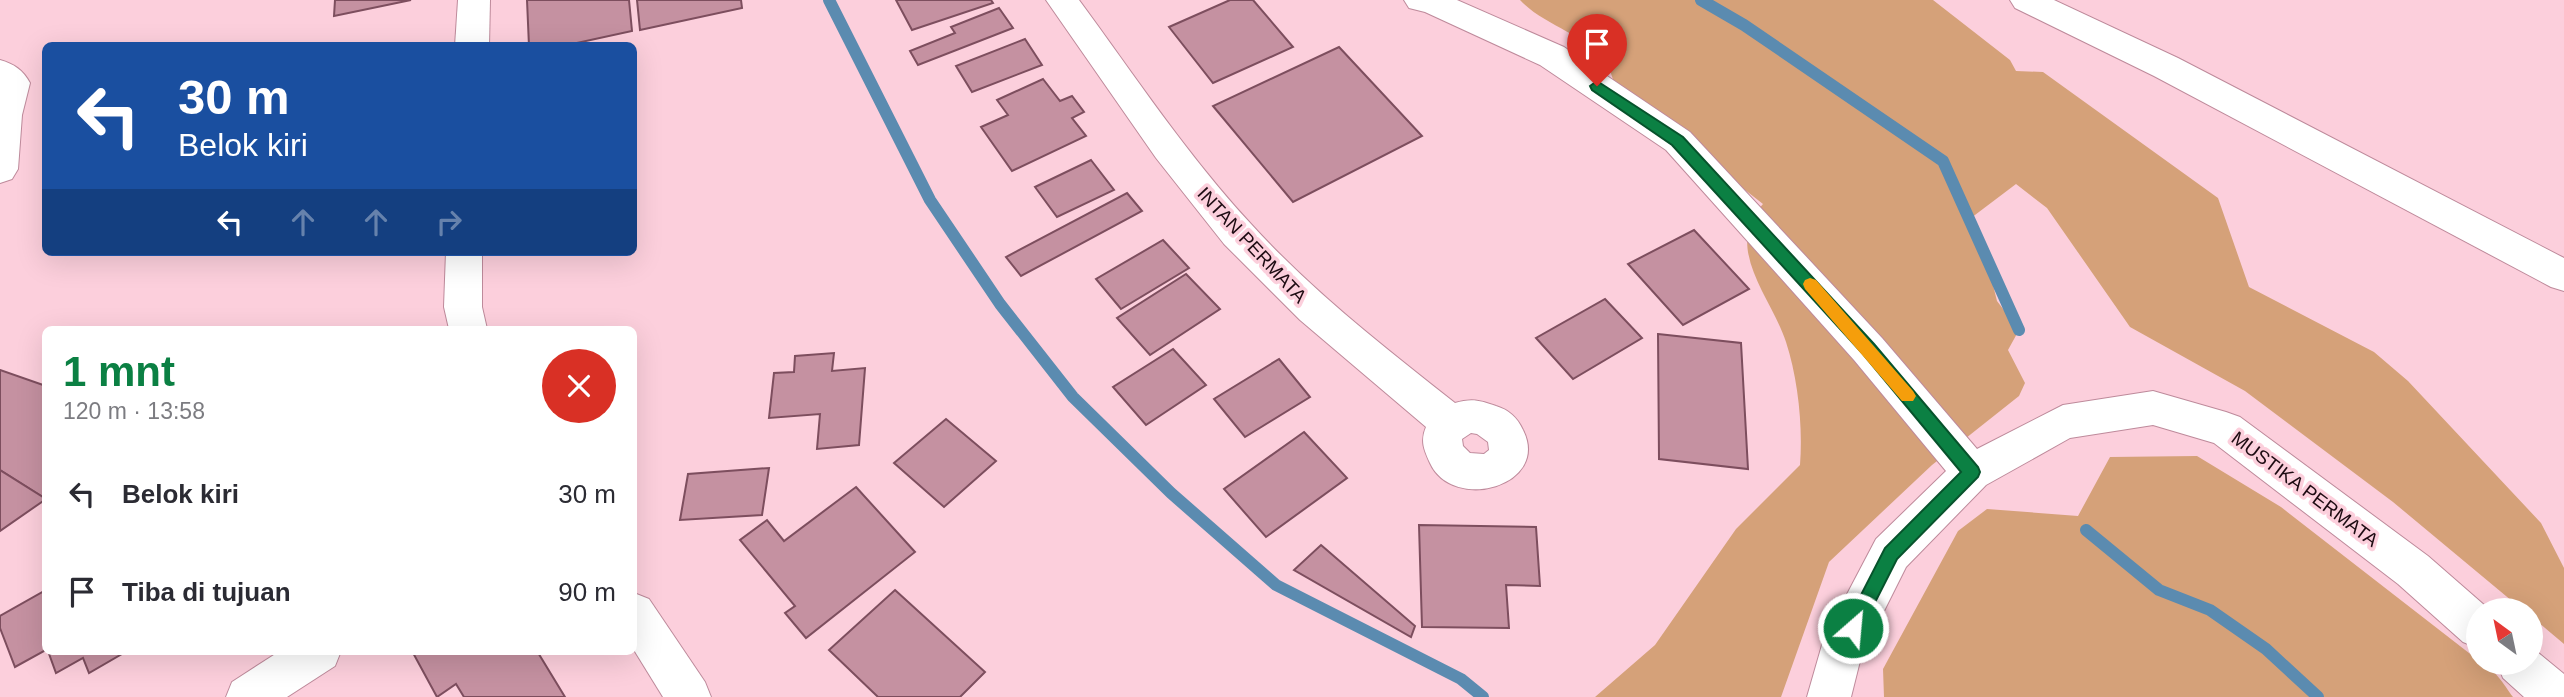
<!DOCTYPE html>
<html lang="id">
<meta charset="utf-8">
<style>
:root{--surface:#fff;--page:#f2f2f3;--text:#2b2b33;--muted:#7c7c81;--accent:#0b8043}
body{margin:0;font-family:Helvetica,sans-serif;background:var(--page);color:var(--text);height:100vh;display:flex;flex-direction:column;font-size:26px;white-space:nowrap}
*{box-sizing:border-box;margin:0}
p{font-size:23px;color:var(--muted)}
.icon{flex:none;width:38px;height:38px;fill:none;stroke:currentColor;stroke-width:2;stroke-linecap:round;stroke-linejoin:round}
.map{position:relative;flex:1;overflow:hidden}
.side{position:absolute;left:42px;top:326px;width:595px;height:329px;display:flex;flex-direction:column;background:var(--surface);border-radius:10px;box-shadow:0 7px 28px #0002}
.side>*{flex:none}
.guide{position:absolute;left:42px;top:42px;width:595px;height:214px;border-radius:10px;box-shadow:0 7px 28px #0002;background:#1a4fa0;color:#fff;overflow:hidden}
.needle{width:46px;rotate:327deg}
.tools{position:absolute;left:2466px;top:598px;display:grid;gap:14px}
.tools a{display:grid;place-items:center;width:77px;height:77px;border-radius:50%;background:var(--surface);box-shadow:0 7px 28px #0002;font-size:35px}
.pin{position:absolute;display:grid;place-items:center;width:60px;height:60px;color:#fff;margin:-72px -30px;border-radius:50% 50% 50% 0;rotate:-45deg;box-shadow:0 0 7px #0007}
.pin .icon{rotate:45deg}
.me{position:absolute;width:77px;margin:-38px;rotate:27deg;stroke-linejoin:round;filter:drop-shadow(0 0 5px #0008)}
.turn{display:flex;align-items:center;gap:24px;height:147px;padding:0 21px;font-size:32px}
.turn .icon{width:91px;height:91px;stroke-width:2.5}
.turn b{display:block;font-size:49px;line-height:60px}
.lanes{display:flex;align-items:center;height:66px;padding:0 21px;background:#0003;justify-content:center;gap:35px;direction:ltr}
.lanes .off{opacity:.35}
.round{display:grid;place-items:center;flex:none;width:74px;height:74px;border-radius:37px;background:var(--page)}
.summary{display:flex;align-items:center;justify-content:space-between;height:119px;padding:0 21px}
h1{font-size:42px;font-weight:700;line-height:52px;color:var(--accent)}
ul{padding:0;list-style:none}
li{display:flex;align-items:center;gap:21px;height:98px;padding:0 21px}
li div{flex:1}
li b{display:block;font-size:26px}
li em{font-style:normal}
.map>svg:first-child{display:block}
.green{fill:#d5a179}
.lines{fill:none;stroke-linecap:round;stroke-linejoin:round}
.stream{stroke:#5b8bb0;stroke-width:12}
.building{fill:#c591a1;stroke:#7d4e5e;stroke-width:2}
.minor-casing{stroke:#be8a9b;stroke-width:2}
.minor{fill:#fff;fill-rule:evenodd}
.route{fill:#0b8043;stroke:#07532c;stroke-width:2}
.slow{fill:#f59e0b}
.labels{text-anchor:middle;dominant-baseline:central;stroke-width:7;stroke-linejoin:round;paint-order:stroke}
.street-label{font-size:19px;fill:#1d0b12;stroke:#fccfdc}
</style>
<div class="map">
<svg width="2564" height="697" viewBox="0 0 2564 697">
<rect width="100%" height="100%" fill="#fccfdc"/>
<g class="green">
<path d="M1520 0H1933L2010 60 2016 71 2043 72 2218 198 2249 287 2374 352 2408 381 2541 523 2564 568V644L2531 616 2530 611H2524L2393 502 2245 391 2130 327 2047 208 2016 184 1971 218 1978 225 1997 301 2019 330 2008 350 2025 383 2019 396 1932 465 1829 562 1781 697H1595L1655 645 1736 529 1800 465C1803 426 1798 379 1786 342 1772 298 1722 247 1763 204L1616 89C1613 81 1611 70 1606 63 1585 33 1544 26 1520 0Z"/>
<path d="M2197 456 2281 507 2478 660V663C2494 666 2504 685 2513 697H1884L1883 669 1958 531 1987 509 2078 516 2110 457Z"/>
</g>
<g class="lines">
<g class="stream">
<path d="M829 0 930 200 1000 304 1073 397 1171 493 1276 585 1461 679 1483 697"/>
<path d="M1701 0 1744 25 1943 161 2019 330"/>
<path d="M2086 530 2159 590 2210 610 2266 649 2318 697"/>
</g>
</g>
<g class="building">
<path d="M335 0H411L334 16Z"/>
<path d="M527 0H629L632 31 563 46H529Z"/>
<path d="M637 0H741L742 8 640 30Z"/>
<path d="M896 0H991L993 3 912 30Z"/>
<path d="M1230 0H1253L1293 47 1213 83 1169 27Z"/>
<path d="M999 8 1013 28 918 65 910 51 955 33 951 27Z"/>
<path d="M1025 39 1042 65 972 92 956 66Z"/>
<path d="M1339 47 1422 136 1293 202 1213 106Z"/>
<path d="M1043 79 1060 101 1072 96 1084 112 1072 118 1086 136 1012 171 981 127 1008 115 997 100Z"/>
<path d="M1091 160 1114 190 1057 217 1035 187Z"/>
<path d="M1127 193 1142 211 1021 276 1006 257Z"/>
<path d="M1694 230 1749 289 1683 325 1628 264Z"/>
<path d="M1163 240 1189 268 1121 309 1096 279Z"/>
<path d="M1186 274 1220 309 1150 355 1117 318Z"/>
<path d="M1605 299 1642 338 1573 379 1536 338Z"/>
<path d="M1658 334 1741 343 1748 469 1659 459Z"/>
<path d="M1173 349 1206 385 1146 425 1113 387Z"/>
<path d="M834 353 832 371 865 368 859 445 817 449 820 414 769 418 774 373 794 372 795 356Z"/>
<path d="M1279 359 1310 397 1245 437 1214 399Z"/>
<path d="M0 370 46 386V499L0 470Z"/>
<path d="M946 419 996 461 944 507 894 463Z"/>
<path d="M1304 432 1347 478 1266 537 1224 489Z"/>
<path d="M769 468 762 515 680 520 688 474Z"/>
<path d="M0 470 46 499 0 531Z"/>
<path d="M856 487 915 552 806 638 785 613 795 606 740 540 767 520 784 541Z"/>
<path d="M1419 525 1536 527 1540 586 1506 585 1509 628 1422 627Z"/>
<path d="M1321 545 1415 626 1411 637 1294 570Z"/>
<path d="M46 590V650L15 667 0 628V616Z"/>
<path d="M895 590 985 672 960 697H878L829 650Z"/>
<path d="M48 651H127L89 673 83 658 56 673Z"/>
<path d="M412 651H537L565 697H464L456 684 437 697Z"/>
</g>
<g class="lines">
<g class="minor-casing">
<g id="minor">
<path d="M458 0H490L489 46H455Z"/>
<path d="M1046 0H1079C1135 76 1187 155 1251 224 1312 291 1384 347 1455 403 1471 398 1480 400 1496 406 1509 410 1517 417 1523 430 1551 486 1453 513 1430 463 1424 450 1420 441 1426 427L1300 320 1224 244 1156 158ZM1471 433 1477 434 1488 442 1489 450 1484 454 1470 453 1463 446 1462 439Z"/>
<path d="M1404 0H1457L1564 47 1690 132 1882 338 1977 449 2063 405 2153 391 2226 412 2240 417 2428 556 2491 611H2478V648L2463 642 2398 584 2214 443 2153 425 2070 438 1986 485 1906 567 1861 657 1851 697H1807L1824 638 1876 539 1946 471 1854 360 1666 150 1540 65 1425 12 1409 8Z"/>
<path d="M2010 0H2054L2178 58 2564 258V291L2551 287 2154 76 2015 8Z"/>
<path d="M0 60C14 64 23 70 30 83L22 115 18 169 12 179 0 183Z"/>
<path d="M446 252H482V307L487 329H449L444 307Z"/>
<path d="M634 593 649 599 705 682 711 697H663L634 650Z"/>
<path d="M2530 646 2564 674V697H2524L2503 678 2497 663H2530Z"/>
<path d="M280 651H341L335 666 287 697H226L232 682Z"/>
</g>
</g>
<use href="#minor" class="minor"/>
</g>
<path class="route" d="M1597 81 1683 137 1874 344 1978 467 1980 472 1978 477 1897 559 1859 634 1853 636 1846 634 1844 628 1885 548 1961 472 1863 354 1672 145 1592 90 1590 86Z"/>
<path class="slow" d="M1810 278 1816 280 1913 391 1916 396 1913 401H1902L1805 289 1803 284 1805 280Z"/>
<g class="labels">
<g class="street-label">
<text transform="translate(1252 245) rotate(47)">INTAN PERMATA</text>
<text transform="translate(2305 489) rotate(37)">MUSTIKA PERMATA</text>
</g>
</g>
</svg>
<div class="tools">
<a><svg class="needle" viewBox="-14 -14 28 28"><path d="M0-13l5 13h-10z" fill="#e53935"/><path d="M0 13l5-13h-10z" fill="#7c7c81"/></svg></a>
</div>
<div class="pin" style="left:1597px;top:86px;background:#d93025"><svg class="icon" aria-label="arrive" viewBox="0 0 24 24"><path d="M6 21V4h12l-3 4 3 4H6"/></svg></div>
<svg class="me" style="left:1853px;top:628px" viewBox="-20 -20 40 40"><circle r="17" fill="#0b8043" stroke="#fff" stroke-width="3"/><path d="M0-11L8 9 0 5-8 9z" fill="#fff"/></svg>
<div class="guide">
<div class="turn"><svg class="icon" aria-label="left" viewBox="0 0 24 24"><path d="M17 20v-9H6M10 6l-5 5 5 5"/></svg><div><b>30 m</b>Belok kiri</div></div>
<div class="lanes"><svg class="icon" aria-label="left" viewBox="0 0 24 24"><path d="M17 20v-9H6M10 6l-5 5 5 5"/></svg><svg class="icon off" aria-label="ahead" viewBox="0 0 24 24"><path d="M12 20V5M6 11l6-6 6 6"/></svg><svg class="icon off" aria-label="ahead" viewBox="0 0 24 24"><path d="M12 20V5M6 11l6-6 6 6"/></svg><svg class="icon off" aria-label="right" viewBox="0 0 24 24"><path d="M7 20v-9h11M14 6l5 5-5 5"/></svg></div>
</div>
<section class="side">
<div class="summary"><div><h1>1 mnt</h1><p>120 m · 13:58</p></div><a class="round" style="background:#d93025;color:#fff"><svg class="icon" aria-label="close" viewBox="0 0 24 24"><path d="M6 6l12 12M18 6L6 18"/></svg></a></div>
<ul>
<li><svg class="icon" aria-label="left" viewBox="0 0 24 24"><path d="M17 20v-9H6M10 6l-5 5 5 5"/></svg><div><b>Belok kiri</b></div><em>30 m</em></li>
<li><svg class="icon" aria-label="arrive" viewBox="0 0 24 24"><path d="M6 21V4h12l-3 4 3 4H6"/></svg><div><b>Tiba di tujuan</b></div><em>90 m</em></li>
</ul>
</section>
</div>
